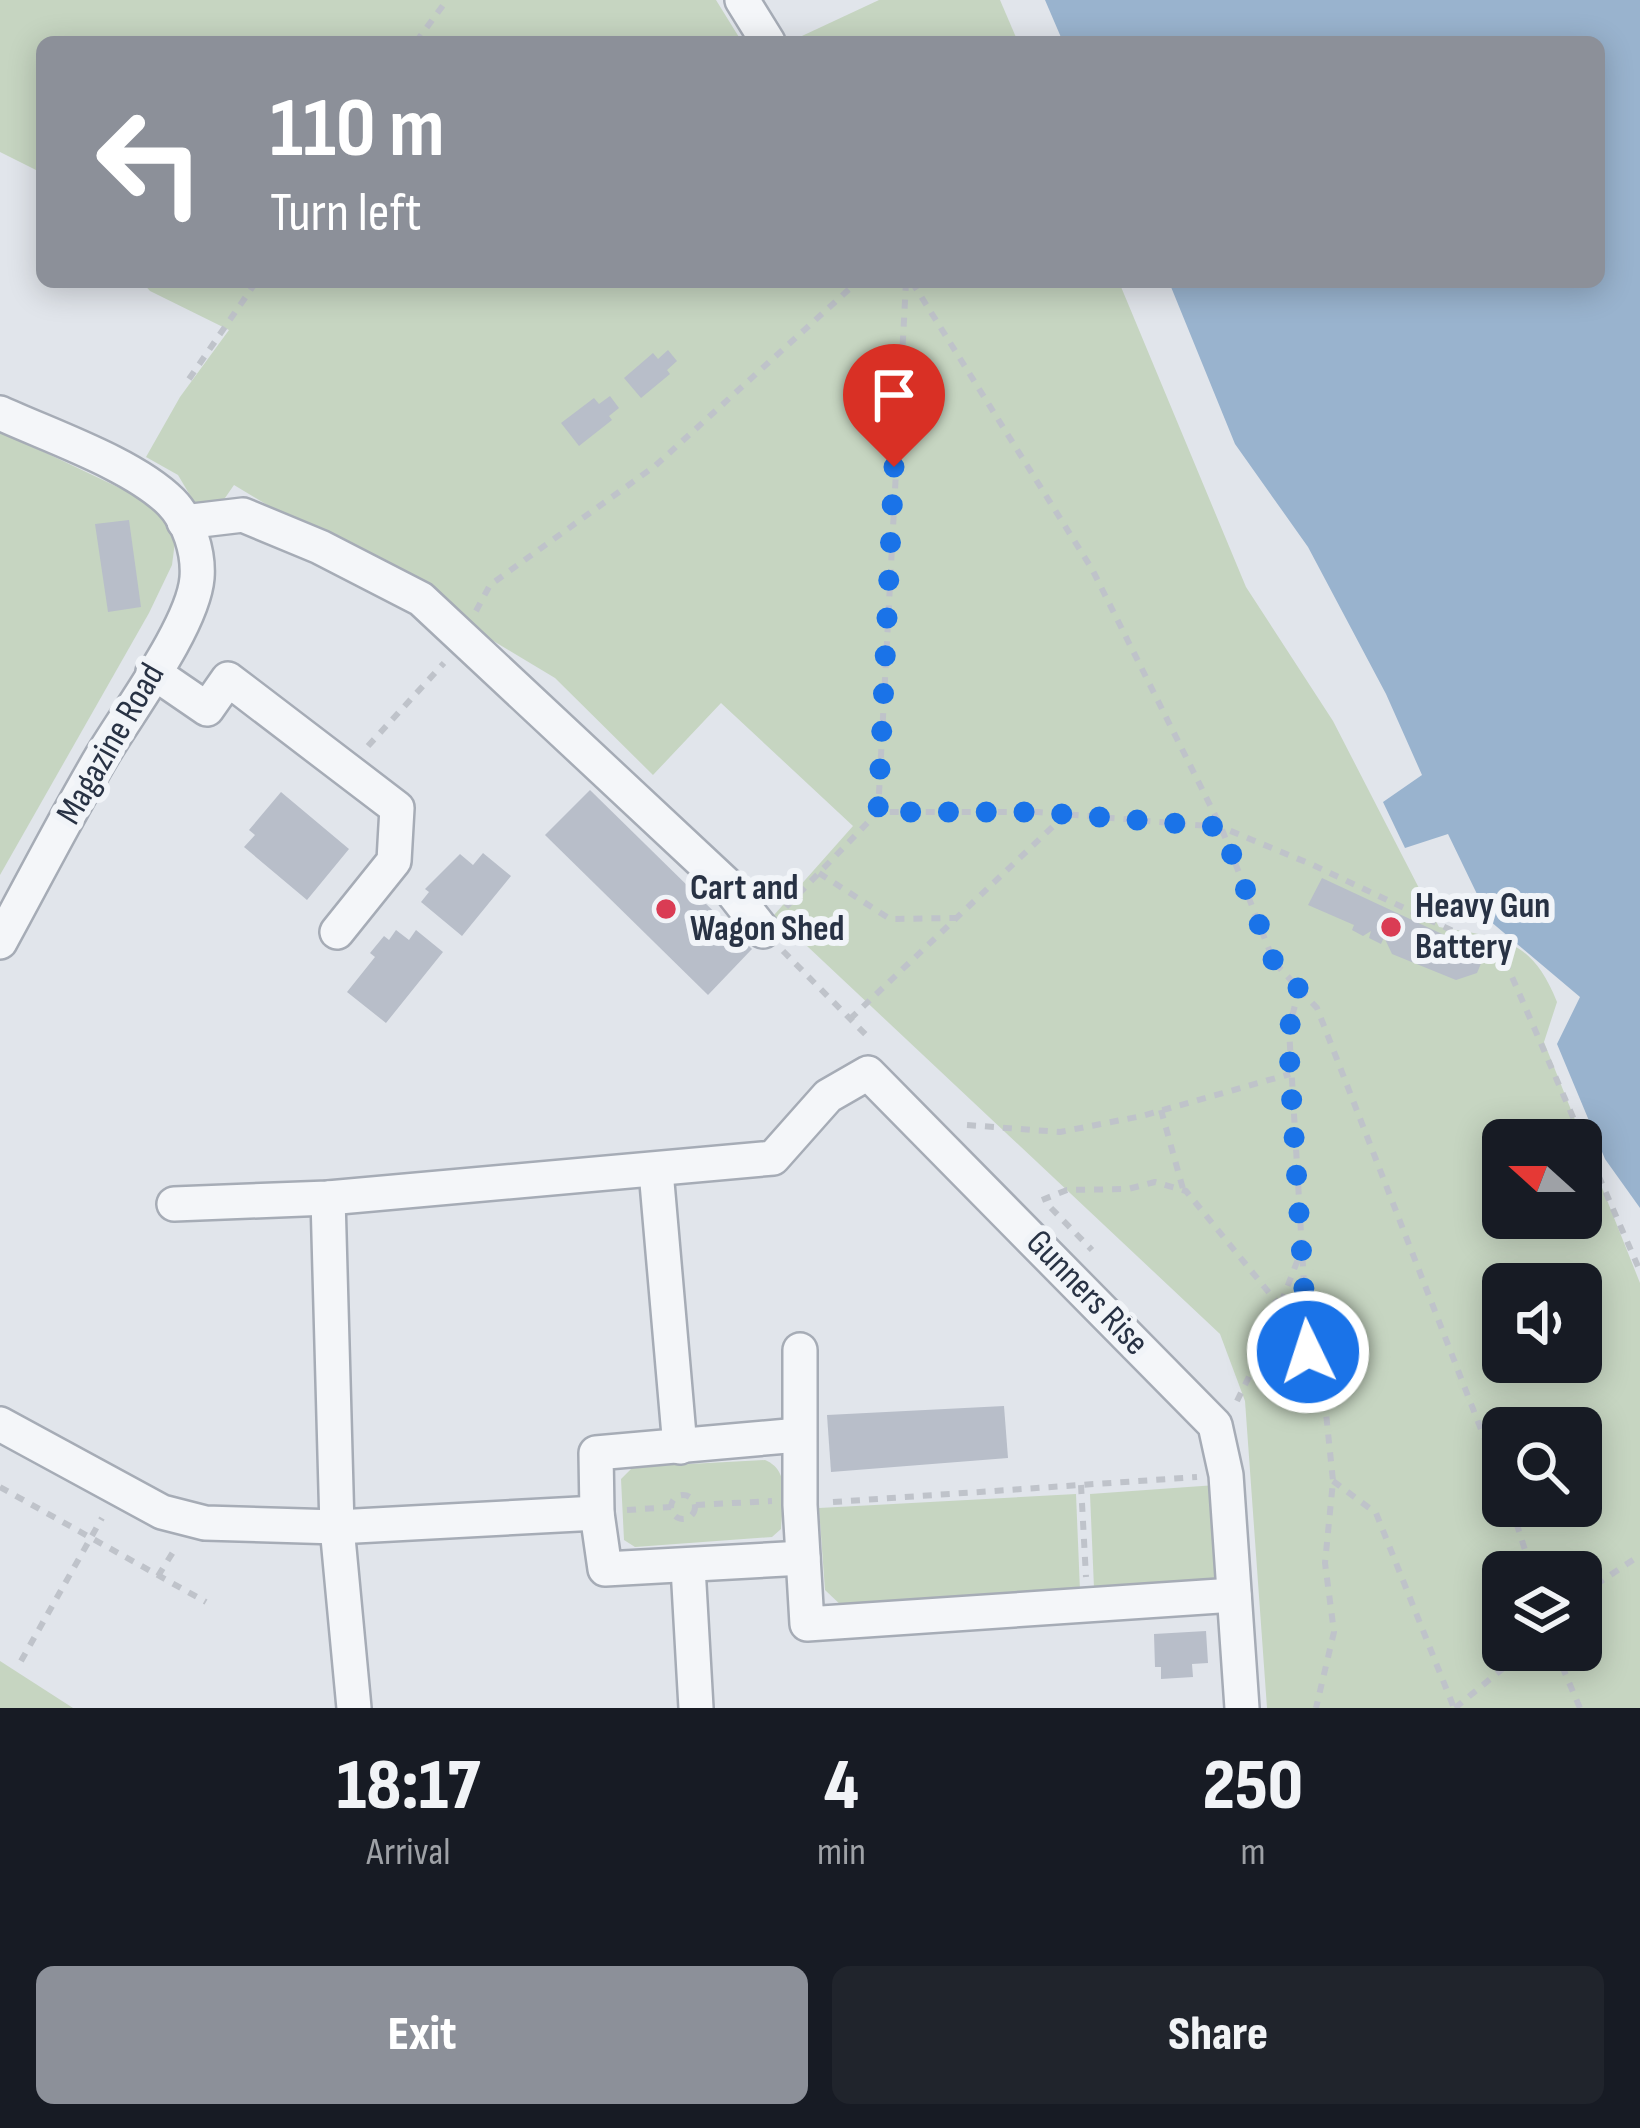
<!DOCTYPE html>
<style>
:root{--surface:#171b24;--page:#20242c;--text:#f1f3f6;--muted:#9ea1a6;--accent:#8c9099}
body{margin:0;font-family:"Sofia Sans Condensed",sans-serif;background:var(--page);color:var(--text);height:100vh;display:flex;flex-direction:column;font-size:45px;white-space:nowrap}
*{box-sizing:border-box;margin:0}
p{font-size:39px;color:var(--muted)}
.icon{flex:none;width:66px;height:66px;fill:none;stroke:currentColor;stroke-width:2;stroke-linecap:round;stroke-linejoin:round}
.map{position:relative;height:1708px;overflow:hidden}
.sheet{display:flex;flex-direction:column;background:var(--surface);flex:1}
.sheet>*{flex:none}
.guide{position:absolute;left:36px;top:36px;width:1569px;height:252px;border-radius:18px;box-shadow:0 6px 30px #0003;background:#8c9099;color:#fff;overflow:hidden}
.needle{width:78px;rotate:291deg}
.controls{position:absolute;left:1482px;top:1119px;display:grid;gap:24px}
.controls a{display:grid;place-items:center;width:120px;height:120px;border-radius:18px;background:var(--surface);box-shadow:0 6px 30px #0003;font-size:60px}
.pin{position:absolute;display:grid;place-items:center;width:102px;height:102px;color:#fff;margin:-123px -51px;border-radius:50% 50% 50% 0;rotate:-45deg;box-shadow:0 0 12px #0007}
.pin .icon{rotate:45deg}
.me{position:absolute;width:132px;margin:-66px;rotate:356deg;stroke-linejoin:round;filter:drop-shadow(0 0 9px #0008)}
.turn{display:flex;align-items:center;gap:42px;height:252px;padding:0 36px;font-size:54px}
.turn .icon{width:156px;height:156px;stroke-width:2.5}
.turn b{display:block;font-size:84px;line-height:102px}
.eta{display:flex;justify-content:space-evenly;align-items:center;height:204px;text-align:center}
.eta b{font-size:72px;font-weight:800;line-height:84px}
.primary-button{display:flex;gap:24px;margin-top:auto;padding:24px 36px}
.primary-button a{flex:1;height:138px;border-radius:18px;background:var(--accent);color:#fff;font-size:48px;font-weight:800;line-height:138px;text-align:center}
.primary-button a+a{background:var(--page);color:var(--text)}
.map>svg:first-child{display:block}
.green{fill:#c6d5c1;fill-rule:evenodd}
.water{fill:#99b3ce}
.building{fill:#b8bec9}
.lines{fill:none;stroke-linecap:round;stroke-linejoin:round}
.minor-casing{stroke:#a6acb6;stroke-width:38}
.path{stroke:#bfc3ca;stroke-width:6;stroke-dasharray:9 9;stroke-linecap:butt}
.minor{stroke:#f4f6f9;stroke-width:33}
.route{stroke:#1a73e8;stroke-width:21;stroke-dasharray:0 37.8}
.poi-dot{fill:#da3c54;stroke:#f1f4f8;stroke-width:4.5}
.labels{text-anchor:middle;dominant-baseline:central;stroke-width:12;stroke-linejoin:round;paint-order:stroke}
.street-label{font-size:36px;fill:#283244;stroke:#f1f4f8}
.poi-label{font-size:36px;font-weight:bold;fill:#283244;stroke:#f1f4f8;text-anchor:start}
</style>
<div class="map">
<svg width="1640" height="1708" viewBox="0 0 1640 1708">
<rect width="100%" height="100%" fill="#e1e5eb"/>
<g class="green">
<path d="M0 0H716L742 42H42V173L0 152Z"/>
<path d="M879 0H1000L1018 42H789Z"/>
<path d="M142 282H1119L1246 587 1333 721 1439 927C1500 938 1531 937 1557 1002L1544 1042 1640 1283V1708H1267L1245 1401 1220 1334 774 915 853 826 721 703 653 775 555 678 234 485 207 524 178 475 146 457 180 397 229 330 150 291ZM1503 1140H1581V1218H1503ZM1503 1284H1581V1362H1503ZM1503 1428H1581V1506H1503ZM1503 1572H1581V1650H1503Z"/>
<path d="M0 431 147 501 176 534 172 565 149 613 0 875Z"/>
<path d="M765 1460C792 1471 782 1504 781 1529L772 1537 635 1547 624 1540 621 1479 633 1467Z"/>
<path d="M1216 1485 1220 1583 1094 1588 1090 1494Z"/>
<path d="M1076 1494 1080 1591 844 1608 825 1590 819 1508Z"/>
<path d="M0 1661 73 1708H0Z"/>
</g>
<path class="water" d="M1045 0H1640V1208L1605 1159 1557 1044 1580 997 1490 921 1448 834 1405 848 1383 802 1422 775 1386 694 1308 547 1235 444 1169 282H1599V42H1063Z"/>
<g class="building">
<path d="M668 350 677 361 667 370 670 374 641 398 624 378 653 353 658 359Z"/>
<path d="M610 396 619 408 609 416 612 420 579 446 561 423 594 398 599 404Z"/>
<path d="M129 520 141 607 108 612 95 524Z"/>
<path d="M590 790 752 949 708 995 545 835Z"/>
<path d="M281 792 349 849 307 900 244 847 255 835 249 830Z"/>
<path d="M483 853 511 876 462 936 421 902 429 892 425 889 460 854 473 865Z"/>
<path d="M1322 878 1485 954 1477 973 1456 980 1392 954 1384 937 1381 944 1369 938 1371 931 1363 936 1352 930 1354 925 1308 905Z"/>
<path d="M396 930 409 940 416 930 443 952 386 1023 347 992 375 957 370 953 384 936 389 940Z"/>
<path d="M1004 1406 1008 1458 831 1472 827 1415Z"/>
<path d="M1206 1631 1208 1663 1192 1664 1193 1677 1161 1679V1667H1155L1154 1634Z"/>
</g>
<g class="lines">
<g class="minor-casing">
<g id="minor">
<path d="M742 0 768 42"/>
<path d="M0 413C50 436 133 464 171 502 189 520 199 553 197 578 193 626 128 712 102 756 66 817 34 880 0 942"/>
<path d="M184 522 243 515 320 547 421 599 726 884 763 931"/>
<path d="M153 672 207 709 228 679 397 808 394 861 337 932"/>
<path d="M656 1171 680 1447"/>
<path d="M328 1198 337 1527 354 1708"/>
<path d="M174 1204 328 1198 773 1158 828 1096 868 1073 1215 1425 1226 1475 1242 1708"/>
<path d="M800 1350V1505L807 1624 1234 1595"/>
<path d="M0 1424 162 1512 205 1523 337 1527 597 1513"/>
<path d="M799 1435 596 1453 597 1513 605 1569 803 1558"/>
<path d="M688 1567 696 1708"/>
</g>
</g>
<g class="path">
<path d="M416 42 447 0"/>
<path d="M912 282 1092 569 1221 827 1274 962 1317 1008 1503 1486"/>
<path d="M189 379 256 282"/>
<path d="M476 611 490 585 655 466 857 282"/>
<path d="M368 746 444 663"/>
<path d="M878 812 906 282"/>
<path d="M819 873 890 919 956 918"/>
<path d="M786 907 878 812H1038L1221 827 1313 865 1502 954 1640 1271"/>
<path d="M783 951 870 1039"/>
<path d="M1299 989 1289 1029 1308 1352 1326 1413 1333 1481 1325 1563 1334 1632 1316 1708"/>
<path d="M850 1019 1065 815"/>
<path d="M1161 1110 1183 1189"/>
<path d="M967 1125 1060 1132 1142 1116 1290 1074"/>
<path d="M1042 1200 1067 1190 1128 1189 1155 1182 1186 1191 1306 1338"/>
<path d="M1051 1208 1092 1250"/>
<path d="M1237 1401 1266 1342 1300 1254"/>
<path d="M1333 1481 1376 1513 1454 1708"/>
<path d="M1081 1485 1086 1577"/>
<path d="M0 1487 206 1602"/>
<circle cx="683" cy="1507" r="12"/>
<path d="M833 1502 1197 1477"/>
<path d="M696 1505 772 1501"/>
<path d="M1511 1506 1532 1572"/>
<path d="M627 1510 671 1507"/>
<path d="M158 1576 175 1549"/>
<path d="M1581 1595 1640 1555"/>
<path d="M1555 1650 1580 1708"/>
<path d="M21 1661 102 1518"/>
<path d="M1455 1708 1512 1661 1518 1650"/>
</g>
<use href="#minor" class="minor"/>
</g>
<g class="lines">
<path class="route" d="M894 467 878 812H1038L1221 827 1274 962 1299 989 1289 1029 1290 1074 1308 1352"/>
</g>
<g class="poi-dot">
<circle cx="666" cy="909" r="12"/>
<circle cx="1391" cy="927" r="12"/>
</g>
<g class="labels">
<g class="street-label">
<text transform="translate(111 744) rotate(-60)">Magazine Road</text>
<text transform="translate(1087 1293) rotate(46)">Gunners Rise</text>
</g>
<g class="poi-label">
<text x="690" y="888">Cart and<tspan x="690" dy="41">Wagon Shed</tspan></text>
<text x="1415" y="906">Heavy Gun<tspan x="1415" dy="41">Battery</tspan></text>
</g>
</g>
</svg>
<div class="controls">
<a><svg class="needle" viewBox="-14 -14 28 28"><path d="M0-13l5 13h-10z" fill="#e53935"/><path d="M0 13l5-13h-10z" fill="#9ea1a6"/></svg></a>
<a><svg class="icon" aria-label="sound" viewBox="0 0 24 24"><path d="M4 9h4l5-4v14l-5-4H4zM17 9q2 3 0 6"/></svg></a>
<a><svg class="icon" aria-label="search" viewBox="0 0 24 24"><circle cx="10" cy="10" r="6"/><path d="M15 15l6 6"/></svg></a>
<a><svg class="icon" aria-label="layers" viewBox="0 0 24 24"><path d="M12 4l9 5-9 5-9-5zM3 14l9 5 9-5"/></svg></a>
</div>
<div class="pin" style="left:894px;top:467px;background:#d93025"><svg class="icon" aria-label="arrive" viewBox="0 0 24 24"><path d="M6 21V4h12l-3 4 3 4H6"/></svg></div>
<svg class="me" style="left:1308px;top:1352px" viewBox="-20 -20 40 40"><circle r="17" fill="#1a73e8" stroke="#fff" stroke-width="3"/><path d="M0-11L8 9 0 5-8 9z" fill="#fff"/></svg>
<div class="guide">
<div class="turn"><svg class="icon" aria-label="left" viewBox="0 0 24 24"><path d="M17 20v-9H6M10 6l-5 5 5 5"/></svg><div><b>110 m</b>Turn left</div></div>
</div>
</div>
<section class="sheet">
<div class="eta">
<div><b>18:17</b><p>Arrival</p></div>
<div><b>4</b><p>min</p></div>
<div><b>250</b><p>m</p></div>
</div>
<div class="primary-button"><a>Exit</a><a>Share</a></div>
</section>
